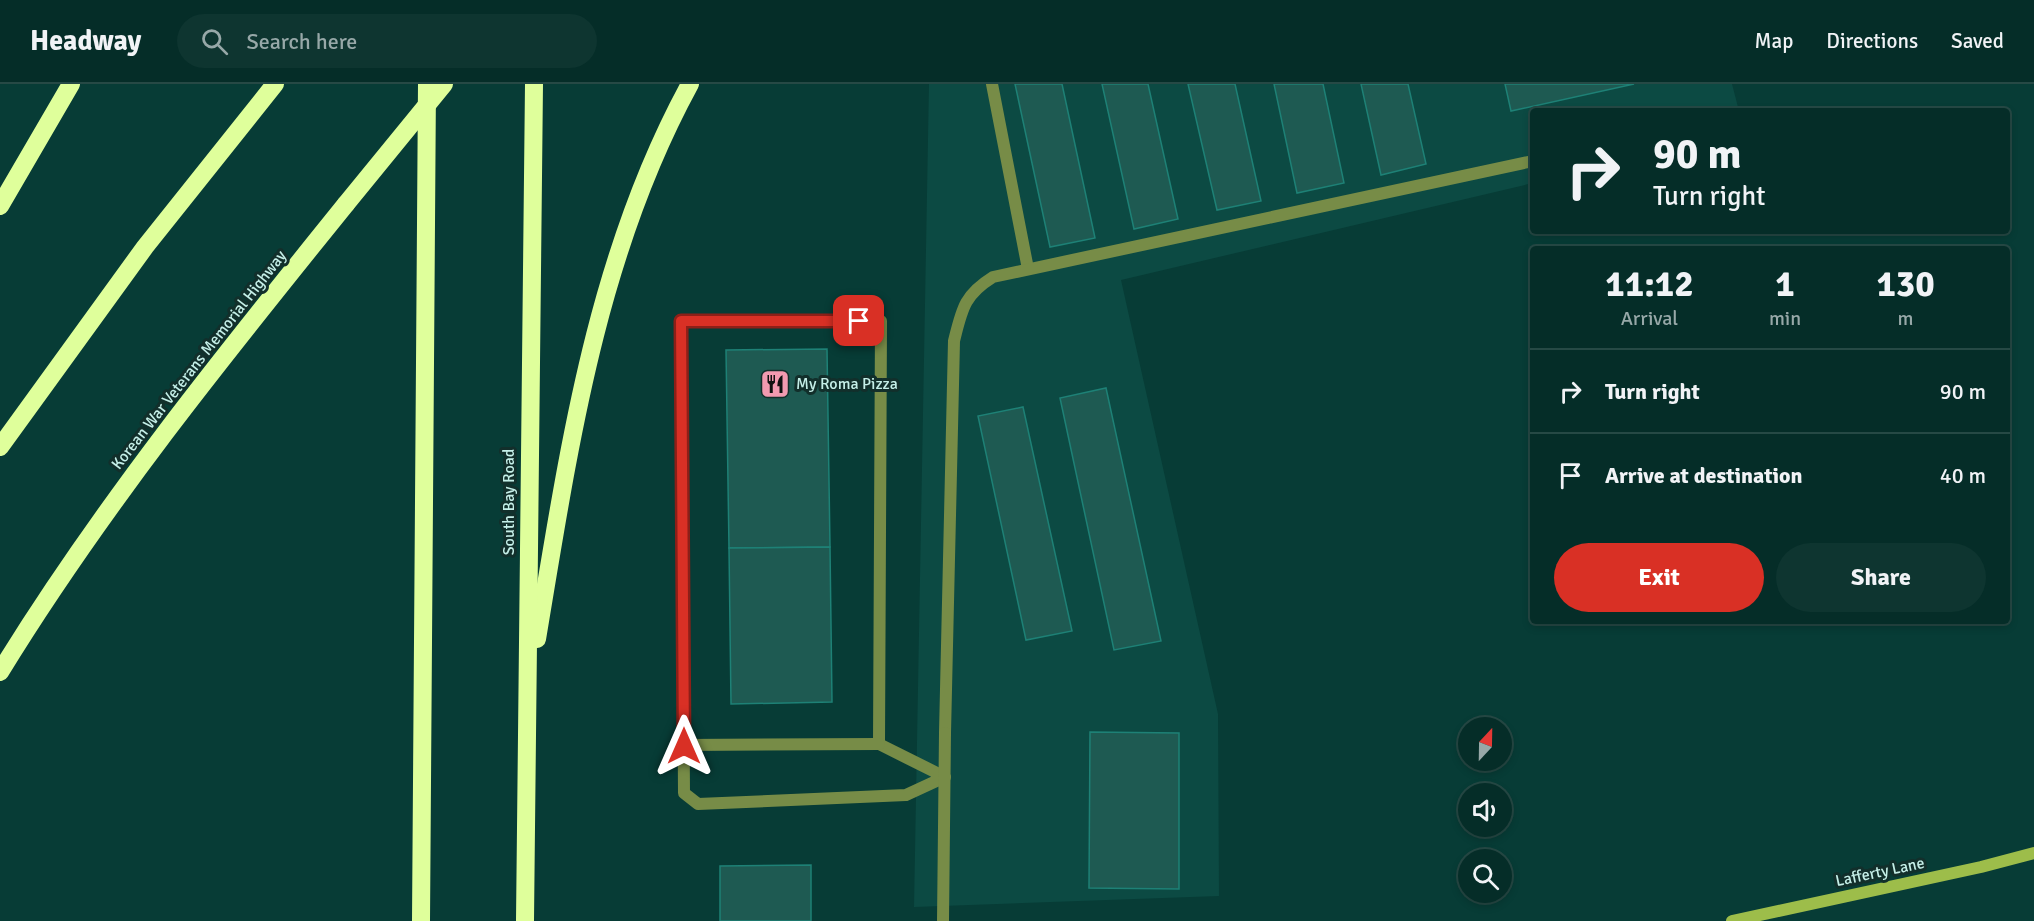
<!DOCTYPE html>
<style>
:root{--surface:#052d28;--page:#0e3530;--text:#f1f3f6;--muted:#97a8a8;--line:#264945;--accent:#d93025}
body{margin:0;font-family:Signika,sans-serif;background:var(--page);color:var(--text);height:100vh;display:flex;flex-direction:column;font-size:22px;white-space:nowrap}
*{box-sizing:border-box;margin:0}
p{font-size:20px;color:var(--muted)}
.icon{flex:none;width:33px;height:33px;fill:none;stroke:currentColor;stroke-width:2;stroke-linecap:round;stroke-linejoin:round}
.map{position:relative;flex:1;overflow:hidden}
.drawer{position:absolute;left:1530px;top:162px;width:480px;height:378px;display:flex;flex-direction:column;background:var(--surface);border-radius:6px;box-shadow:0 3px 9px #0003,0 0 0 2px var(--line)}
.drawer>*{flex:none}
.guide{position:absolute;left:1530px;top:24px;width:480px;height:126px;border-radius:6px;box-shadow:0 3px 9px #0003,0 0 0 2px var(--line);background:#052d28;color:var(--text);overflow:hidden}
.needle{width:39px;rotate:22deg}
.buttons{position:absolute;left:1458px;top:633px;display:grid;gap:12px}
.buttons a{display:grid;place-items:center;width:54px;height:54px;border-radius:50%;background:var(--surface);box-shadow:0 3px 9px #0003,0 0 0 2px var(--line);font-size:30px}
.pin{position:absolute;display:grid;place-items:center;width:51px;height:51px;color:#fff;margin:-26px;border-radius:12px;box-shadow:0 3px 9px #0006}
.me{position:absolute;width:66px;margin:-33px;rotate:0deg;stroke-linejoin:round;filter:drop-shadow(0 0 4px #0008)}
.turn{display:flex;align-items:center;gap:21px;height:126px;padding:0 24px;font-size:27px}
.turn .icon{width:78px;height:78px;stroke-width:2.5}
.turn b{display:block;font-size:42px;line-height:51px}
.eta{display:flex;justify-content:space-evenly;align-items:center;height:102px;text-align:center}
.eta b{font-size:36px;font-weight:700;line-height:42px}
.button{display:flex;gap:12px;margin-top:auto;padding:12px 24px}
.button a{flex:1;height:69px;border-radius:36px;background:var(--accent);color:#fff;font-size:24px;font-weight:700;line-height:69px;text-align:center}
.button a+a{background:var(--page);color:var(--text)}
ul{padding:0;list-style:none}
li{display:flex;align-items:center;gap:18px;height:84px;padding:0 24px;border-top:2px solid var(--line)}
li div{flex:1}
li b{display:block;font-size:22px}
li em{font-style:normal}
header{display:flex;align-items:center;gap:36px;box-sizing:border-box;height:84px;padding:0 30px;background:var(--surface);border-bottom:2px solid var(--line)}
header strong{font-size:28px}
nav{display:flex;gap:33px;margin-inline-start:auto;font-size:21px}
.search{width:420px;height:54px;background:var(--page);display:flex;align-items:center;gap:15px;box-sizing:border-box;padding:0 21px;border-radius:33px;color:var(--muted);font-size:22px}
.map>svg:first-child{display:block}
.built{fill:#0c4a43}
.building{fill:#1e5a52;stroke:#1e8176;stroke-width:1.5}
.lines{fill:none;stroke-linecap:round;stroke-linejoin:round}
.lane{stroke:#778c47;stroke-width:12}
.street{stroke:#778c47;stroke-width:12}
.secondary{stroke:#9dbd4a;stroke-width:12}
.highway{stroke:#dfff9b;stroke-width:18}
.highway-bridge{stroke:#dfff9b;stroke-width:18}
.route-casing{stroke:#8d1f18;stroke-width:15}
.route{stroke:#d93025;stroke-width:10}
.labels{text-anchor:middle;dominant-baseline:central;stroke-width:6;stroke-linejoin:round;paint-order:stroke}
.street-label{font-size:16px;fill:#c5efe8;stroke:#122f2b}
.poi-label{font-size:16px;fill:#c5efe8;stroke:#122f2b;text-anchor:start}
</style>
<header>
<strong>Headway</strong>
<div class="search"><svg class="icon" aria-label="search" viewBox="0 0 24 24"><circle cx="10" cy="10" r="6"/><path d="M15 15l6 6"/></svg>Search here</div>
<nav><a>Map</a><a>Directions</a><a>Saved</a></nav>
</header>
<div class="map">
<svg width="2034" height="837" viewBox="0 0 2034 837">
<rect width="100%" height="100%" fill="#073c36"/>
<path class="built" d="M929 0H1732L1739 27H1533V99L1121 196 1218 630 1219 812 914 823Z"/>
<g class="building">
<path d="M1015 0H1062L1095 154 1050 163Z"/>
<path d="M1102 0H1148L1178 135 1134 145Z"/>
<path d="M1188 0H1235L1261 117 1217 126Z"/>
<path d="M1274 0H1323L1344 99 1297 109Z"/>
<path d="M1361 0H1408L1426 80 1381 91Z"/>
<path d="M1505 0H1634L1511 27Z"/>
<path d="M827 265 830 463 729 464 726 266Z"/>
<path d="M1106 304 1161 557 1114 566 1060 314Z"/>
<path d="M1023 323 1072 547 1026 556 978 332Z"/>
<path d="M830 463 832 618 731 620 729 464Z"/>
<path d="M1090 648 1179 649V805L1089 804Z"/>
<path d="M811 781V837H720V782Z"/>
</g>
<g class="lines">
<g class="lane">
<path d="M992 0 1028 185"/>
<path d="M681 237H881L879 660 945 693 906 711 698 720 684 709Z"/>
<path d="M945 649 954 257C962 225 964 211 993 193L1533 77"/>
<path d="M684 661 879 660"/>
</g>
<path class="street" d="M943 837 945 649"/>
<path class="secondary" d="M1732 837 1981 783 2034 769"/>
<g class="highway">
<path d="M0 122 71 0"/>
<path d="M0 363 145 163 275 0"/>
<path d="M537 555C569 364 596 172 690 0"/>
<path d="M0 588C102 422 224 271 346 120"/>
<path d="M421 837 427 0"/>
<path d="M525 837 534 0"/>
</g>
<path class="highway-bridge" d="M346 120 444 0"/>
</g>
<g class="lines">
<g class="route-casing">
<path id="route" d="M684 662 681 237H859"/>
</g>
<use href="#route" class="route"/>
</g>
<defs>
<g id="restaurant-square" transform="scale(1.5)"><rect x="-9" y="-9" width="18" height="18" rx="4" fill="#f29ab0" stroke="#122f2b"/><path d="M-5-6h1v4h1v-4h1v4h1v-4h1v5L-1.5 .5V6h-2V.5L-5-1ZM5-6V6H3V1.5H1.5Q1.5-4 5-6Z" fill="#111"/></g>
</defs>
<g fill-rule="evenodd">
<use href="#restaurant-square" x="775" y="300"/>
</g>
<g class="labels">
<g class="street-label">
<text transform="translate(199 276) rotate(-52)">Korean War Veterans Memorial Highway</text>
<text transform="translate(509 418) rotate(-90)">South Bay Road</text>
<text transform="translate(1880 788) rotate(-12)">Lafferty Lane</text>
</g>
<g class="poi-label">
<text x="796" y="300">My Roma Pizza</text>
</g>
</g>
</svg>
<div class="buttons">
<a><svg class="needle" viewBox="-14 -14 28 28"><path d="M0-13l5 13h-10z" fill="#e53935"/><path d="M0 13l5-13h-10z" fill="#97a8a8"/></svg></a>
<a><svg class="icon" aria-label="sound" viewBox="0 0 24 24"><path d="M4 9h4l5-4v14l-5-4H4zM17 9q2 3 0 6"/></svg></a>
<a><svg class="icon" aria-label="search" viewBox="0 0 24 24"><circle cx="10" cy="10" r="6"/><path d="M15 15l6 6"/></svg></a>
</div>
<div class="pin" style="left:859px;top:237px;background:#d93025"><svg class="icon" aria-label="arrive" viewBox="0 0 24 24"><path d="M6 21V4h12l-3 4 3 4H6"/></svg></div>
<svg class="me" style="left:684px;top:662px" viewBox="-20 -20 40 40"><path d="M0-17L14 15 0 8-14 15z" fill="#d93025" stroke="#fff" stroke-width="4"/></svg>
<div class="guide">
<div class="turn"><svg class="icon" aria-label="right" viewBox="0 0 24 24"><path d="M7 20v-9h11M14 6l5 5-5 5"/></svg><div><b>90 m</b>Turn right</div></div>
</div>
<section class="drawer">
<div class="eta">
<div><b>11:12</b><p>Arrival</p></div>
<div><b>1</b><p>min</p></div>
<div><b>130</b><p>m</p></div>
</div>
<ul>
<li><svg class="icon" aria-label="right" viewBox="0 0 24 24"><path d="M7 20v-9h11M14 6l5 5-5 5"/></svg><div><b>Turn right</b></div><em>90 m</em></li>
<li><svg class="icon" aria-label="arrive" viewBox="0 0 24 24"><path d="M6 21V4h12l-3 4 3 4H6"/></svg><div><b>Arrive at destination</b></div><em>40 m</em></li>
</ul>
<div class="button"><a>Exit</a><a>Share</a></div>
</section>
</div>
